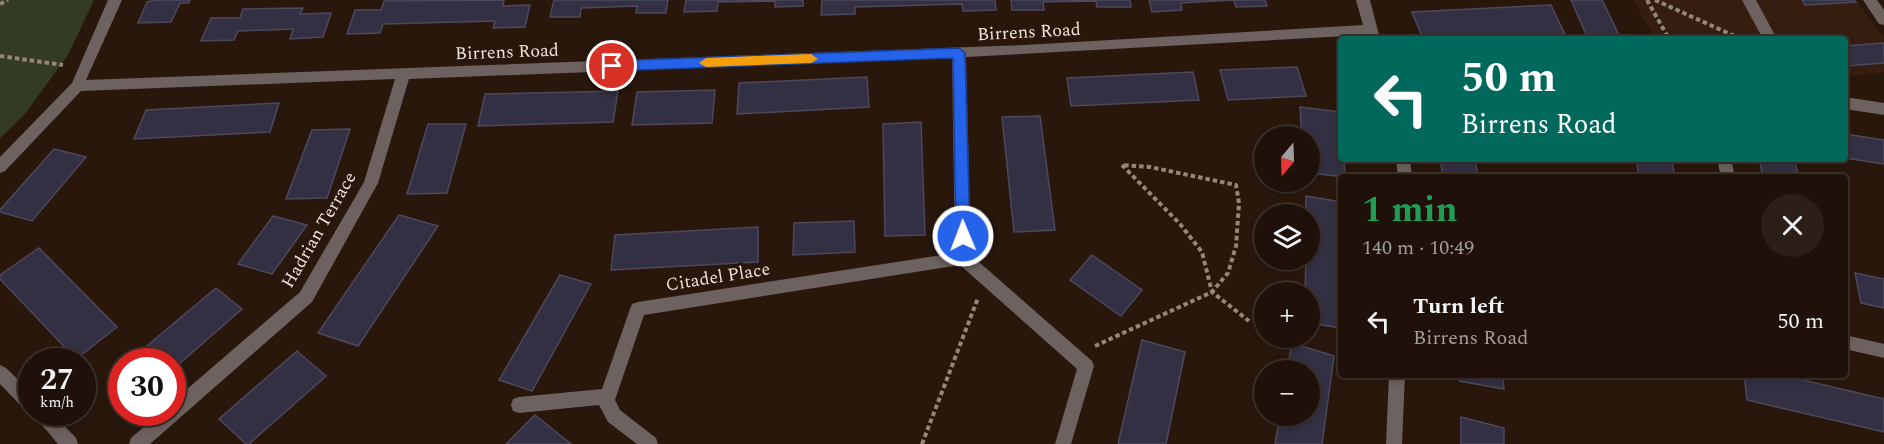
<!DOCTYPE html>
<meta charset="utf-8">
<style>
:root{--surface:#1f1109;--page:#2c1f17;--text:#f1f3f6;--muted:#a19d9c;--line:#3c312a}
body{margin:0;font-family:Spectral,serif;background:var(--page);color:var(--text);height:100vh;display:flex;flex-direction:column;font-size:22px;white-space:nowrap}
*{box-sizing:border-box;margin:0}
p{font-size:20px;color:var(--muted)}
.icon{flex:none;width:33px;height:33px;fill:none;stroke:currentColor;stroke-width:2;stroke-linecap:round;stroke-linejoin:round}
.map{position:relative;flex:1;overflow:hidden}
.side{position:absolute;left:1338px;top:174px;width:510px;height:204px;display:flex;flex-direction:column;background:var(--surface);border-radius:6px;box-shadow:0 3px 9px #0003,0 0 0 2px var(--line)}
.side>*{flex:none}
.hud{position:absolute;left:1338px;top:36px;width:510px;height:126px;border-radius:6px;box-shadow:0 3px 9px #0003,0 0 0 2px var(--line);background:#00695c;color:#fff;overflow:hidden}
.needle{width:39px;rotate:199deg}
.buttons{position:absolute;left:1254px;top:126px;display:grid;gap:12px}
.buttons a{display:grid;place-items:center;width:66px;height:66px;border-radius:50%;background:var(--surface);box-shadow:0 3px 9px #0003,0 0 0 2px var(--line);font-size:30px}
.speed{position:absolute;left:18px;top:348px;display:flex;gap:12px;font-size:30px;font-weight:700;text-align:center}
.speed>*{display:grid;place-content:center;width:78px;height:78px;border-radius:50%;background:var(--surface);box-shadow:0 3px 9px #0003,0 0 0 2px var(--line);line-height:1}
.speed small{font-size:15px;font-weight:400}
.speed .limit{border:9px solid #d22;background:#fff;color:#111}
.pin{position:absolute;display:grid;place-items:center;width:51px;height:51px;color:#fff;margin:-26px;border:3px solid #fff;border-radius:50%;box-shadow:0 2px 6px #0007}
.me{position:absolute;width:66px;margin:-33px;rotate:359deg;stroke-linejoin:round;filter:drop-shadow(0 0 4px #0008)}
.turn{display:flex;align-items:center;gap:21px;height:126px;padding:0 24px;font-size:27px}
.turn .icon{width:78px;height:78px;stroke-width:2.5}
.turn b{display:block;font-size:42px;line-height:51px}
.round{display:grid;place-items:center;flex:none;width:63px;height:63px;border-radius:32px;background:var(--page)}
.overview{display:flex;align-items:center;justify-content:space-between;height:102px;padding:0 24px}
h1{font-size:36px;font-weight:700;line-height:45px;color:#1e9e55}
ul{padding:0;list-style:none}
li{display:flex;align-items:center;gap:18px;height:90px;padding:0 24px}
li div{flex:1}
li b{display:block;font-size:22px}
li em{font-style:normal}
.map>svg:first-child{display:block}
.built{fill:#351e0f}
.green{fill:#333b22}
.building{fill:#343043;stroke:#4c485d;stroke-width:1.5}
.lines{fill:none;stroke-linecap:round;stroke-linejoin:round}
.path{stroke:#95867c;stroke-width:4;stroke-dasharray:4.5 3;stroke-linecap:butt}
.minor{fill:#6d625f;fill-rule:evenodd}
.route{fill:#2563eb;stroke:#184099;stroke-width:1.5}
.slow{fill:#f59e0b}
.labels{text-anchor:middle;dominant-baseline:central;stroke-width:6;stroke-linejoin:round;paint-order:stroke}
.street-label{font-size:18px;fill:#efe2da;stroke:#29170c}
</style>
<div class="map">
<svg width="1884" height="444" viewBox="0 0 1884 444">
<rect width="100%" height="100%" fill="#29170c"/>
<path class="built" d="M1633 0H1856L1884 38V72L1845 77V39H1655Z"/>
<path class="green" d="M0 0H94L68 55 24 115 0 138Z"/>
<g class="building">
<path d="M155 0H190L189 3H180L171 22 138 23 147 2Z"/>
<path d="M504 0 503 6 530 5 525 27 493 28 495 21 383 24 380 33 347 34 355 10H381L384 1Z"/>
<path d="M554 0H668L666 13H636L637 6 581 8 580 17H550Z"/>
<path d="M686 0H803V6L775 7V1L718 2 717 11 684 12Z"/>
<path d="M822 0H995L996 10 963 11 962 4 855 7V14L821 15Z"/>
<path d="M1011 0H1130L1131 7H1097L1096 1 1043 2 1044 10H1012Z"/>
<path d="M1149 0H1265L1267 6 1236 7 1234 0 1181 3 1182 10 1152 12Z"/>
<path d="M1571 0H1602L1621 39H1588Z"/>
<path d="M1802 0H1854L1856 2 1805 5Z"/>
<path d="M1551 5 1567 39H1423L1412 12Z"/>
<path d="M303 8 300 14 331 13 323 37 290 39 293 29 238 31 234 40 201 41 211 18H240L243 9Z"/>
<path d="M1884 43V63L1845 66V46Z"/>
<path d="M1297 67 1306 96 1228 100 1220 70Z"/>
<path d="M1193 72 1199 100 1071 106 1067 78Z"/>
<path d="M867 77 869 107 737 114 739 83Z"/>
<path d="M715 90 712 123 632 125 637 92Z"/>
<path d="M618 91 613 122 478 126 485 94Z"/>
<path d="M279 103 270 132 134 139 146 110Z"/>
<path d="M1300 107 1340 112 1341 159H1344L1345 177 1310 173V136H1302Z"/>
<path d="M1040 116 1055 230 1014 232 1002 117Z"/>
<path d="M921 122 925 235 885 236 883 124Z"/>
<path d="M428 124H466L447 193 407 194Z"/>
<path d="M350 129 327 198 286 199 312 130Z"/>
<path d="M1845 134 1884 140V164L1845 158Z"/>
<path d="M54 149 86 157 32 221 0 212V210Z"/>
<path d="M1440 159H1475L1478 177H1443Z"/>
<path d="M1636 159 1672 160 1675 177H1639Z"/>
<path d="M1759 159H1794L1799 177H1763Z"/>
<path d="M1306 196 1341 202V328L1310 323V292H1305L1306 260H1310V214H1306Z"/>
<path d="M399 215 438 226 358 346 318 333Z"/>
<path d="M273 216 307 225 272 274 238 264Z"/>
<path d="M854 221 855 252 793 255 794 223Z"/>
<path d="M758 227V262L611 270 615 235Z"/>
<path d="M39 248 117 327 76 359 0 279V275Z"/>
<path d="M1092 255 1142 290 1121 316 1070 280Z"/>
<path d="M1855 273 1884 279V308L1861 303Z"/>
<path d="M560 275 591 284 532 391 499 380Z"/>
<path d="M216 288 242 309 172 370V362H143L136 355Z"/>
<path d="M1142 340 1185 352 1166 444H1118Z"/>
<path d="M1292 343 1334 356 1322 444H1275L1280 416H1310V370H1287Z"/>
<path d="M297 351 326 376 249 444H246L219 419Z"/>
<path d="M1459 375H1503L1504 389 1459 381Z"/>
<path d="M1744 375H1782L1884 399V432L1747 400Z"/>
<path d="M535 415 571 444H506Z"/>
<path d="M1461 417 1504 428V444H1461Z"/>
</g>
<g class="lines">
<g class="path">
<path d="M1647 0 1669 39"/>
<path d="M1655 0 1741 39"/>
<path d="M0 4 8 0"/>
<path d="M0 56 63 65"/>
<path d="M1122 165 1180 224 1202 252 1212 292 1249 321"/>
<path d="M1095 346 1212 292 1228 273 1236 246 1239 203 1236 185 1150 167 1122 165"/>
<path d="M922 444 978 298"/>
</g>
<g class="minor">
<path d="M108 0H122L86 80 1025 45 1363 25 1356 0H1370L1380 39H1366L1365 35 966 57 971 255 1092 361 1094 366 1071 444H1055L1077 369 960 265 644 315 615 400 620 410 656 438 658 444H637L608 422 599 405 519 413 513 411 511 405 513 399 519 397 602 389 630 309 632 304 638 302 955 253 952 58 409 79 378 183 312 302 150 444H129L131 438 161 412H172V402L300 292 364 182 395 79 81 91 5 171 0 173V157L72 83Z"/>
<path d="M1742 0H1756L1777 39H1763Z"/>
<path d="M1863 0H1877L1884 10V25L1879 24Z"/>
<path d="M1845 97 1884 103V115L1845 109Z"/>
<path d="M1396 159H1410L1412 177H1398Z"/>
<path d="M1717 159H1731L1735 177H1721Z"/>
<path d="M1845 335 1884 344V358L1845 349Z"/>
<path d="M0 365 6 368 32 393V412H51L76 438 78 444H58L31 412 26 411 0 384Z"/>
<path d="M1389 375H1405L1402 444H1386Z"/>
</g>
</g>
<path class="route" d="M959 48 965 53 970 236 968 240H958L956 236 953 58 612 71 606 66 612 61Z"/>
<path class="slow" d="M811 54 818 59 811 63 706 67 699 63 706 58Z"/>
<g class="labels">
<g class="street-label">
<text transform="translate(1029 32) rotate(-3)">Birrens Road</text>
<text transform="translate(507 52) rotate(-2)">Birrens Road</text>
<text transform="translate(319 230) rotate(-60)">Hadrian Terrace</text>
<text transform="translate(718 277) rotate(-9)">Citadel Place</text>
</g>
</g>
</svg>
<div class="buttons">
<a><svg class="needle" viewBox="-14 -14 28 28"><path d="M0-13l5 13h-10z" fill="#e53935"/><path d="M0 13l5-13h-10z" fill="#a19d9c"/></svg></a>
<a><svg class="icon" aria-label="layers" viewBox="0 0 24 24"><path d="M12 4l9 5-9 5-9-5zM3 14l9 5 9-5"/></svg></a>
<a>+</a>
<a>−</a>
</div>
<div class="speed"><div>27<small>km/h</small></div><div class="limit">30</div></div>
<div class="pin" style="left:612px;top:66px;background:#d93025"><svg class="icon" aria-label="arrive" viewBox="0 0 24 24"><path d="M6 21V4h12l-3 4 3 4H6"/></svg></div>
<svg class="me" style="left:963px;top:236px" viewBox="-20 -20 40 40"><circle r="17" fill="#2563eb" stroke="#fff" stroke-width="3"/><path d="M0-11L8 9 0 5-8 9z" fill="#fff"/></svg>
<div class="hud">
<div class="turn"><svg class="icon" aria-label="left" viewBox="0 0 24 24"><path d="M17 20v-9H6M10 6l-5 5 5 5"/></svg><div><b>50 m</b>Birrens Road</div></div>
</div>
<section class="side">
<div class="overview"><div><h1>1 min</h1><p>140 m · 10:49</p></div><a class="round"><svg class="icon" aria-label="close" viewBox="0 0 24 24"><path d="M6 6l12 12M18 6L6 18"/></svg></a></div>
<ul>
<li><svg class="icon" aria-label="left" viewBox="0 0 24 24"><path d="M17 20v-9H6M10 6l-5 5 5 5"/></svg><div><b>Turn left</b><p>Birrens Road</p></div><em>50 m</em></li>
</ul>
</section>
</div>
